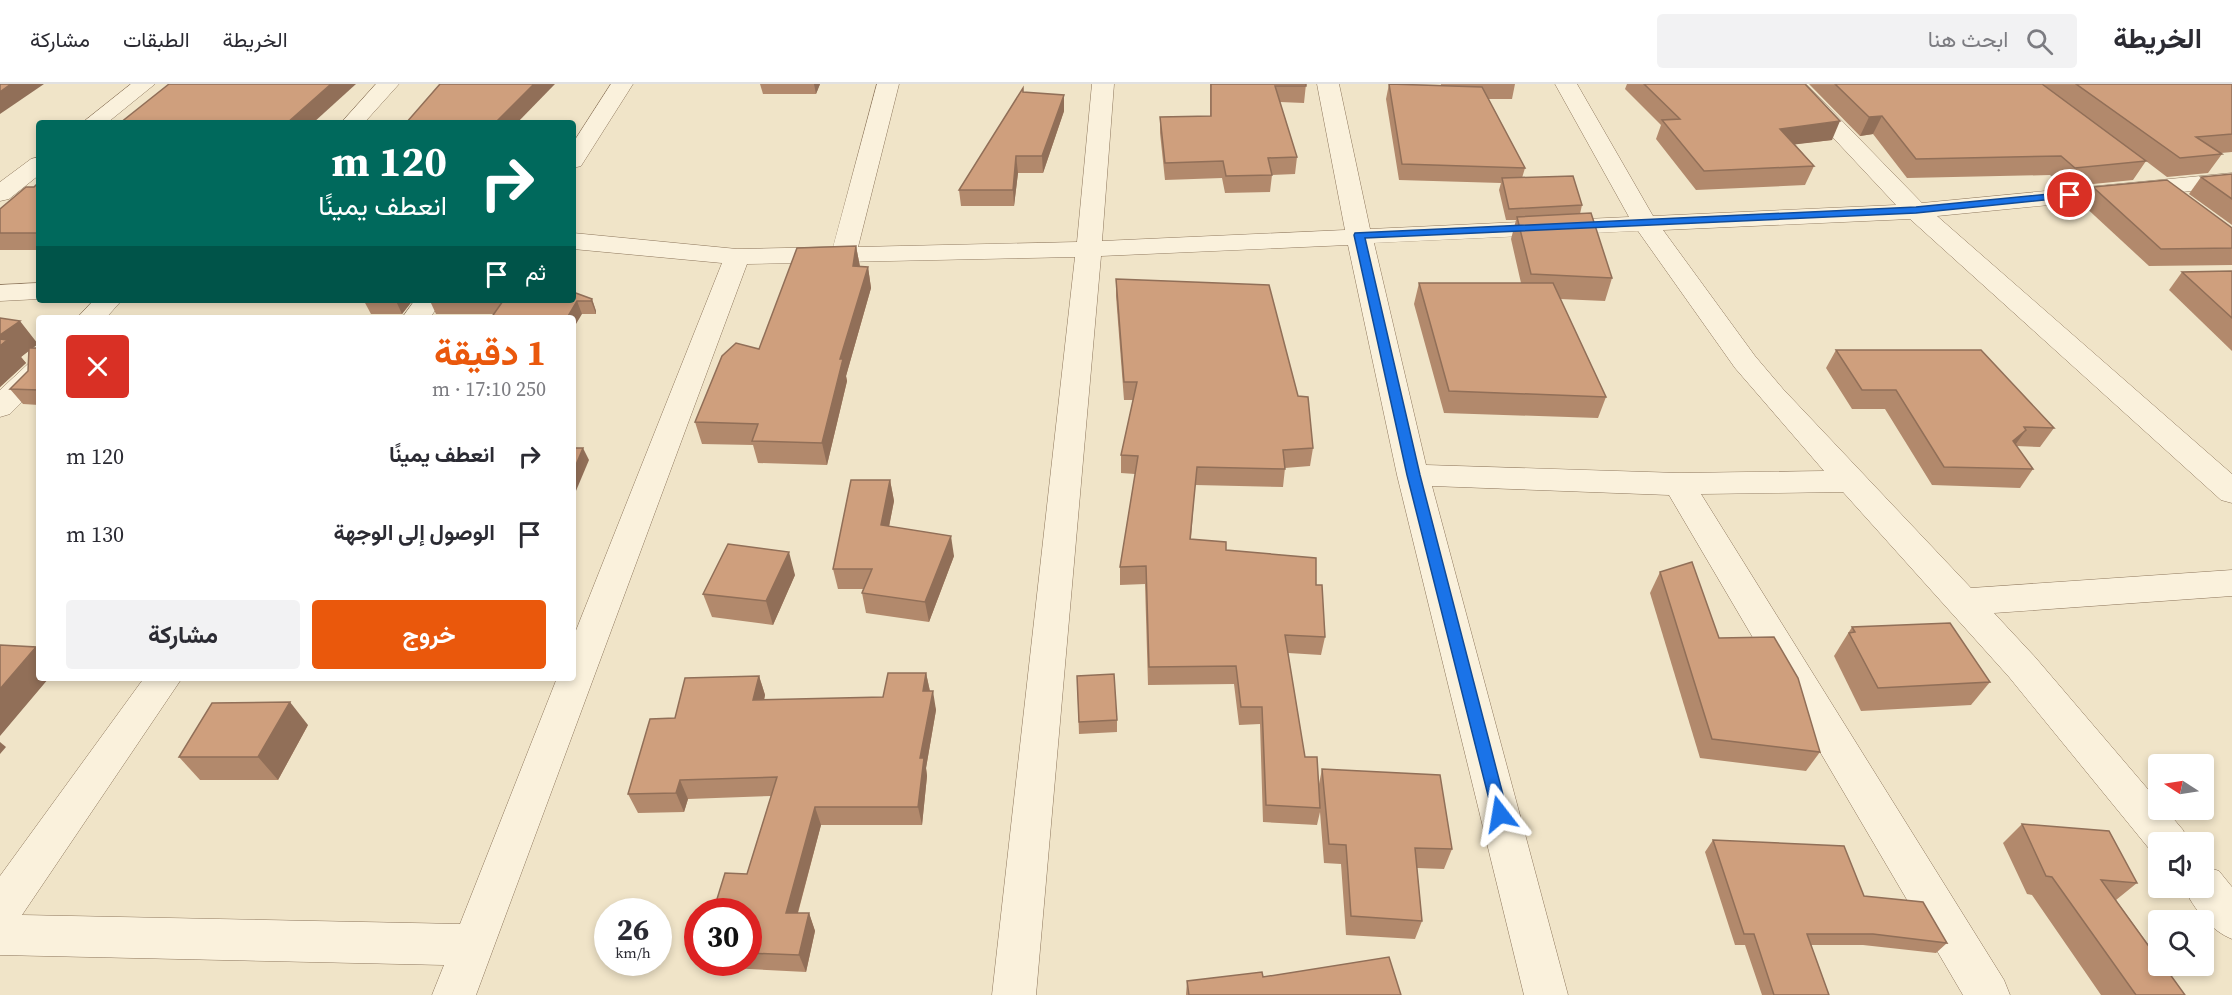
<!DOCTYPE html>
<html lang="ar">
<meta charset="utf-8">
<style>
:root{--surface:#fff;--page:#f2f2f3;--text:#2b2b33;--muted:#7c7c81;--line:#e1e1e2;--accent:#ea580c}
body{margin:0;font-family:"Source Serif 4",Vazirmatn,serif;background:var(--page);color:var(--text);direction:rtl;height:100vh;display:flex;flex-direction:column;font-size:22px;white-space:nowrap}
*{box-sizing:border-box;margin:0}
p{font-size:20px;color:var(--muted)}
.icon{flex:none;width:33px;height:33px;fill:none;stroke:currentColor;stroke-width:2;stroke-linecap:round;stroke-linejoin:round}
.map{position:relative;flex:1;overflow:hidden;direction:ltr}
.drawer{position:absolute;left:36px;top:231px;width:540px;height:366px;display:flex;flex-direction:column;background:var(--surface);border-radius:6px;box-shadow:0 3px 9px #0003;direction:rtl}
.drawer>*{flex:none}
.banner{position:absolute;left:36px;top:36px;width:540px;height:183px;border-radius:6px;box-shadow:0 3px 9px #0003;direction:rtl;background:#00695c;color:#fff;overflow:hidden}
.needle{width:39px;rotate:282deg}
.buttons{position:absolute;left:2148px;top:670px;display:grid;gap:12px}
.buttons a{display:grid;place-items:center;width:66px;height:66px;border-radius:6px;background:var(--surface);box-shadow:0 3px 9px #0003;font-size:30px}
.speed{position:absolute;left:594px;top:814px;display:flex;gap:12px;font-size:30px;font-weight:700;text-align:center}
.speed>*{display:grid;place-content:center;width:78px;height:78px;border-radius:50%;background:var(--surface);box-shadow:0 3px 9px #0003;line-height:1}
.speed small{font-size:15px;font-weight:400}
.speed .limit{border:9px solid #d22;background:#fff;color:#111}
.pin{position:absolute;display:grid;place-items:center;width:51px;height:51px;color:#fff;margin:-26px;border:3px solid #fff;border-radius:50%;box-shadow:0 2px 6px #0007}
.me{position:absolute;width:66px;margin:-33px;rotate:346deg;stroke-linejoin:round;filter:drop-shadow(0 0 4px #0008)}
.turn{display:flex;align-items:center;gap:21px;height:126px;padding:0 30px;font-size:27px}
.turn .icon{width:78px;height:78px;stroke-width:2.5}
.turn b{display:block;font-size:42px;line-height:51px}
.then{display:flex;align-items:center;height:57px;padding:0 30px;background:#0003;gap:12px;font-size:22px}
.round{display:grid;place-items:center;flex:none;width:63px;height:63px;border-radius:6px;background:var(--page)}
.head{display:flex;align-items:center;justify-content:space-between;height:102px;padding:0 30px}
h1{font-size:36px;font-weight:700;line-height:45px;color:var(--accent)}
.cta{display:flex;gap:12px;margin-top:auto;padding:12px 30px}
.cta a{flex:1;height:69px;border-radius:6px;background:var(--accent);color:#fff;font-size:24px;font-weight:700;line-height:69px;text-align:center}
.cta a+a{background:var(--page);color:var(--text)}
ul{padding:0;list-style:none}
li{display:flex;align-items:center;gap:18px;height:78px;padding:0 30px}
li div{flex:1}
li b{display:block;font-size:22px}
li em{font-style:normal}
header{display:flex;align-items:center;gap:36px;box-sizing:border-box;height:84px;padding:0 30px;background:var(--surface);border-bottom:2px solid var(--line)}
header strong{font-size:28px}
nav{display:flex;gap:33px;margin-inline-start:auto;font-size:21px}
.search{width:420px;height:54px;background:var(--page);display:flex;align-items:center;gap:15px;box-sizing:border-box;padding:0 21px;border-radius:6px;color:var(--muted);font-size:22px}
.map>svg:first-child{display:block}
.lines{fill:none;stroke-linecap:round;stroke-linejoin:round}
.minor-casing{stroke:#8d765c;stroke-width:1}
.minor{fill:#faf1dc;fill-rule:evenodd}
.wall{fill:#b2896c}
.shaded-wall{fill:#916f58}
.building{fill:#cf9f7d;stroke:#916f58;stroke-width:1.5}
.route{fill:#1a73e8;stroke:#114b97;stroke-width:1.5}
</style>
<header>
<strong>الخريطة</strong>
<div class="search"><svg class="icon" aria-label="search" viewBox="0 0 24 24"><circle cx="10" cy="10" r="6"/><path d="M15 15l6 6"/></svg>ابحث هنا</div>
<nav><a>الخريطة</a><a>الطبقات</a><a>مشاركة</a></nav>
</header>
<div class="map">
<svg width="2232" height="911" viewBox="0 0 2232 911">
<rect width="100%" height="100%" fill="#f0e4c8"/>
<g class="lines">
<g class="minor-casing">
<g id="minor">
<path d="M131 0H155L107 39H82Z"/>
<path d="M376 0H399L364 39H341Z"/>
<path d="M611 0H633L581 82 573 84V59Z"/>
<path d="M877 0H899L858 163 1077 158 1092 0H1114L1102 157 1345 146 1317 0H1339L1370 145 1629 133 1555 0H1577L1653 132 1896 121 1783 0H1806L1922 119 2232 89V103L1937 132 2232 390V419L2221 416 1910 135 1663 146 1755 272 1783 305 1971 504 2232 486V512L1994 529 2035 573 2158 717V726H2166L2183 746 2189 759H2158V773L2155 772 2009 593 1843 408 1701 410 2004 896 2010 911H1963L1669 411 1432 402 1568 911H1524L1397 391 1348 161 1101 172 1036 911H992L1075 173 747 180 476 911H432L444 881 0 871V792L144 594H182L22 831 460 840 557 594H573V554L722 179 573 165V149L737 165 833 163ZM1638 147 1735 284 1824 387 1679 389 1426 381 1374 159Z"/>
<path d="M39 73V91L9 115 0 117V98L31 75Z"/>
<path d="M39 199V215L0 217V201Z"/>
<path d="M94 216H122L106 234H77Z"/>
<path d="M415 216H442L430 234H402Z"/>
<path d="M39 276V301L10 330 0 333V306L29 279Z"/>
<path d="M2204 782 2219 787 2232 803V855C2211 847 2194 825 2184 804H2204Z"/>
</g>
</g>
<use href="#minor" class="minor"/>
</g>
<g class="wall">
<path d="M760 0H820L816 10H763Z"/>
<path d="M1210 0H1306L1304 19 1280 18 1297 73 1295 90 1272 91 1270 108 1225 109 1222 94 1165 96 1160 49V33L1210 32Z"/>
<path d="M1389 0 1441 1V0H1515L1512 15H1488L1525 84 1522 94 1582 121 1580 130 1612 194 1605 217 1560 215 1606 313 1598 334 1444 329 1414 220 1419 199H1521L1511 155 1516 136H1506L1499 106 1501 99 1399 96 1386 15Z"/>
<path d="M1627 0H1805L1832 56 1795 60 1814 82 1805 101 1696 106 1656 55 1661 41 1625 5Z"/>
<path d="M1809 0H2232V68L2221 69 2222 70 2208 89 2167 93 2146 77 2133 96 2063 103 2050 91 1907 94 1873 50 1860 52Z"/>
<path d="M1064 11V27L1043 89H1018L1014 122H961L959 106Z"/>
<path d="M2232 90V141L2189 110 2201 93Z"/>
<path d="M39 98V166H0V125L34 103Z"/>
<path d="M2093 103 2232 144V181L2149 182 2082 120Z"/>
<path d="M856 162 860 183H868L871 204 846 292 847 297 827 381 758 379 753 361 702 360 695 338 759 265Z"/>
<path d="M2232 187V267L2169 206 2182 188Z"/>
<path d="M1116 195 1313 364 1310 382 1285 384 1283 403 1195 401 1191 455 1226 466 1316 501 1325 553 1321 571 1288 569 1305 673 1319 700 1322 685 1452 765 1444 785 1417 784 1422 837 1415 855 1346 851 1341 780 1324 779 1320 728 1317 741 1263 738 1260 640 1239 641 1234 600 1148 601 1145 500 1120 501V483L1135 390 1121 389V371L1133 316H1124L1116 212Z"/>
<path d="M592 215 596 227V230H436L430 217Z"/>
<path d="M366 216H413L402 230H371L364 217Z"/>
<path d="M0 234 38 260 32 264H39V321L23 320 10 305 28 287 29 266 21 273 26 279 0 303Z"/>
<path d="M1836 266 2054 344 2040 363 2016 362 2033 385 2020 404 1932 401 1885 325H1852L1826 284Z"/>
<path d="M890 396 894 417 889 443 954 472 929 538 866 529 862 509 863 505H838L833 485Z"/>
<path d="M1660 488 1820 668 1806 687 1700 674 1650 509Z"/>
<path d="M795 491 773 541 712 533 703 510Z"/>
<path d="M1852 543 1990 598 1971 621 1861 627 1834 572Z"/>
<path d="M926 589 930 607 936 626 926 684 927 692 922 741H821L798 829H809L815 847 806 888 711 883 709 879H748L747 790 771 712 688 715 684 728 638 729 628 710 675 634 759 592 765 611 764 616 883 613Z"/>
<path d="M1077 592 1117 636V648L1079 650Z"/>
<path d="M308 641 278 696H200L179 673Z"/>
<path d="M2022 740 2137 799 2116 816 2185 911H2101L2032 811 2027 810 2003 759Z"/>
<path d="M1713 756 1864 812 1947 859 1936 869 1863 861H1811L1829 911H1762L1745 861H1735L1705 768Z"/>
<path d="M1263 893 1401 911H1186L1187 897Z"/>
</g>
<g class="shaded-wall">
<path d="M11 0H44L0 30V8Z"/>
<path d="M331 0H356L313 39H287Z"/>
<path d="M534 0H555L517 39H495Z"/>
<path d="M814 0H820L816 10Z"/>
<path d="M1064 11V27L1043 89 1042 72Z"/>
<path d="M1882 32 1873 50 1860 52 1869 33Z"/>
<path d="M1840 37 1832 56 1773 63 1780 45Z"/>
<path d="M1016 72 1018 89 1014 122 1013 106Z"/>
<path d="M856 162 860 183 853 182Z"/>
<path d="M868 183 871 204 846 292 847 297 827 381 822 359 840 275Z"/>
<path d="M592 215 596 227V230L591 217Z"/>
<path d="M397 216H413L402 230 396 217Z"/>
<path d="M577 217 582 230 573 245V234H567Z"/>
<path d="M20 237 38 260 21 273 26 279 0 303V251Z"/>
<path d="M2026 346 2013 364V357Z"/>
<path d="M583 364 589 376 573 414V388Z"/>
<path d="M890 396 894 417 885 462 881 441Z"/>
<path d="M951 452 954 472 929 538 925 518Z"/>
<path d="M789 468 795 491 773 541 766 517Z"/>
<path d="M36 563 39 566V594H49L0 652V605Z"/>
<path d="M926 589 930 608 923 607Z"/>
<path d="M759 592 765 611 760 635 753 616Z"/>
<path d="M933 607 936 626 926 684 927 692 922 741 918 723 920 674Z"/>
<path d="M290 618 308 641 278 696 258 673Z"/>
<path d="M0 658 6 663 0 670Z"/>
<path d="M680 696 688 715 684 728 676 709Z"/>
<path d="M815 723 821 741 793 846 786 829Z"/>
<path d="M809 829 815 847 806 888 799 871Z"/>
</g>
<g class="building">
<path d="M0 0H11L0 8Z"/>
<path d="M169 0H331L287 39H120Z"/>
<path d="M440 0H534L495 39H406Z"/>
<path d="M1211 0H1306V2H1275L1297 73 1268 74 1272 91 1226 92 1223 77 1165 79 1160 33 1211 32Z"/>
<path d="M1389 0 1482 3 1525 84 1402 80Z"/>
<path d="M1644 0H1805L1840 37 1780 45 1814 82 1704 87 1662 36 1680 35Z"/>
<path d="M1835 0H2042L2146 77 2075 84 2061 72 1916 75 1882 32 1869 33Z"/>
<path d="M2076 0H2232V50L2196 53 2222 70 2180 74Z"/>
<path d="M1023 4V8L1064 11 1042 72H1016L1013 106H959Z"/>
<path d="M2232 90V115L2201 93Z"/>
<path d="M1573 92 1582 121 1509 125 1502 94Z"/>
<path d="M2167 96 2232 144V164L2161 165 2093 103Z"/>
<path d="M39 98V149H0V125L26 103H34Z"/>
<path d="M1591 129 1612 194 1531 190 1517 133Z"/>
<path d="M856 162 853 182 868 183 840 275H843L822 359 752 357 758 340 695 338 722 272 736 259 759 265 797 164Z"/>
<path d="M2232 187V234L2182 188Z"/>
<path d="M1116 195 1269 201 1298 312 1308 313 1313 364 1283 366 1285 385 1197 383 1190 455 1226 458V466L1316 474V501H1322L1325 553 1285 551 1305 673H1317L1320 724 1266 721 1262 623H1241L1236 582 1149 583 1146 482 1120 483 1138 372 1121 371 1137 298H1124Z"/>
<path d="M1419 199H1553L1606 313 1449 307Z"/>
<path d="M573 208 592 215 591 217H577L567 234H491L503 217H430L431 216H573Z"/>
<path d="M366 216H397L396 217H364Z"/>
<path d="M0 234 20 237 0 251Z"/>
<path d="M0 255 7 256 0 262Z"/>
<path d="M29 264H39V306L10 305 28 287Z"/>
<path d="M1836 266H1981L2054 344 2024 343 2026 346 2013 357 2033 385 1944 383 1896 306H1862Z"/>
<path d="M573 364H583L573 388Z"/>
<path d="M851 396H890L881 441 951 452 925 518 862 509 872 485H833Z"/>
<path d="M728 460 789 468 766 517 703 510Z"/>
<path d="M1692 478 1719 554 1774 553 1798 594 1820 668 1712 655 1660 488Z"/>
<path d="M1950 539 1990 598 1878 604 1849 549 1855 548 1852 543Z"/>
<path d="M0 561 36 563 0 605Z"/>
<path d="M888 589H926L923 607H933L920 674H924L918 723H815L786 829H809L799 871 748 869V828H713L725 789 747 790 777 693 680 696 676 709 628 710 650 635 675 634 685 594 759 592 753 616 883 613Z"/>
<path d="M1114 590 1117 636 1079 638 1077 592Z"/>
<path d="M290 618 258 673H179L212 619Z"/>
<path d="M1322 685 1440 691 1452 765 1415 764 1422 837 1351 832 1346 761 1329 760Z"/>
<path d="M2022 740 2109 747 2137 799 2101 796 2158 875V882H2164L2185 911H2136L2052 793 2046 792Z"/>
<path d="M1713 756 1844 762 1864 812 1923 818 1947 859 1873 850H1807L1829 911H1774L1754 850H1744Z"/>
<path d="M1389 873 1401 911H1189L1187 897 1262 888 1263 893Z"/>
</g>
<path class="route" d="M2070 108 2075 111 2073 113 1916 129 1365 154 1420 391 1508 730 1506 735 1500 737 1494 735 1407 391 1354 151 1355 149 1916 123Z"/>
</svg>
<div class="buttons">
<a><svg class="needle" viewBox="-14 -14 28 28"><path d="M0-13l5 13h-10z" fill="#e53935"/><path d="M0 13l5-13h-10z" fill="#7c7c81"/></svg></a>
<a><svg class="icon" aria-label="sound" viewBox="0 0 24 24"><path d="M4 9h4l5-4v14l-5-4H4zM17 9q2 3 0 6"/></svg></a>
<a><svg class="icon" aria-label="search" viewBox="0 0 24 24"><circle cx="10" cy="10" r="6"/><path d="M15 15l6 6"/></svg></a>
</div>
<div class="speed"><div>26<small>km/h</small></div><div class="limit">30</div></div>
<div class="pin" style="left:2070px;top:111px;background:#d93025"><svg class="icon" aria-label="arrive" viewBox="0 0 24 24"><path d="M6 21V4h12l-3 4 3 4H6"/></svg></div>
<svg class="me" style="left:1500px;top:730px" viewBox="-20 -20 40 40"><path d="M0-17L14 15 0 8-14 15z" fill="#1a73e8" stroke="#fff" stroke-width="4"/></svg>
<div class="banner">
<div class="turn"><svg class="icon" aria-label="right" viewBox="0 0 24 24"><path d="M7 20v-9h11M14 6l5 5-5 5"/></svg><div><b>120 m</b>انعطف يمينًا</div></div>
<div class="then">ثم<svg class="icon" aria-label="arrive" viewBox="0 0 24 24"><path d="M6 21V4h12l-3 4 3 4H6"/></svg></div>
</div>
<section class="drawer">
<div class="head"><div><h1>1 دقيقة</h1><p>250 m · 17:10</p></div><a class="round" style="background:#d93025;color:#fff"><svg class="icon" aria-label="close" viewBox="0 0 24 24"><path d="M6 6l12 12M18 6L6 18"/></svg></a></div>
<ul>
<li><svg class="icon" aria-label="right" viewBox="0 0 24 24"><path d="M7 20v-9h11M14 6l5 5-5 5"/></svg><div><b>انعطف يمينًا</b></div><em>120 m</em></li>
<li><svg class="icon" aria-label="arrive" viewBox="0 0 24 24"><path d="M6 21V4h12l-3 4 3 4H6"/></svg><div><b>الوصول إلى الوجهة</b></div><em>130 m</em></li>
</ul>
<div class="cta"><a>خروج</a><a>مشاركة</a></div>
</section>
</div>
